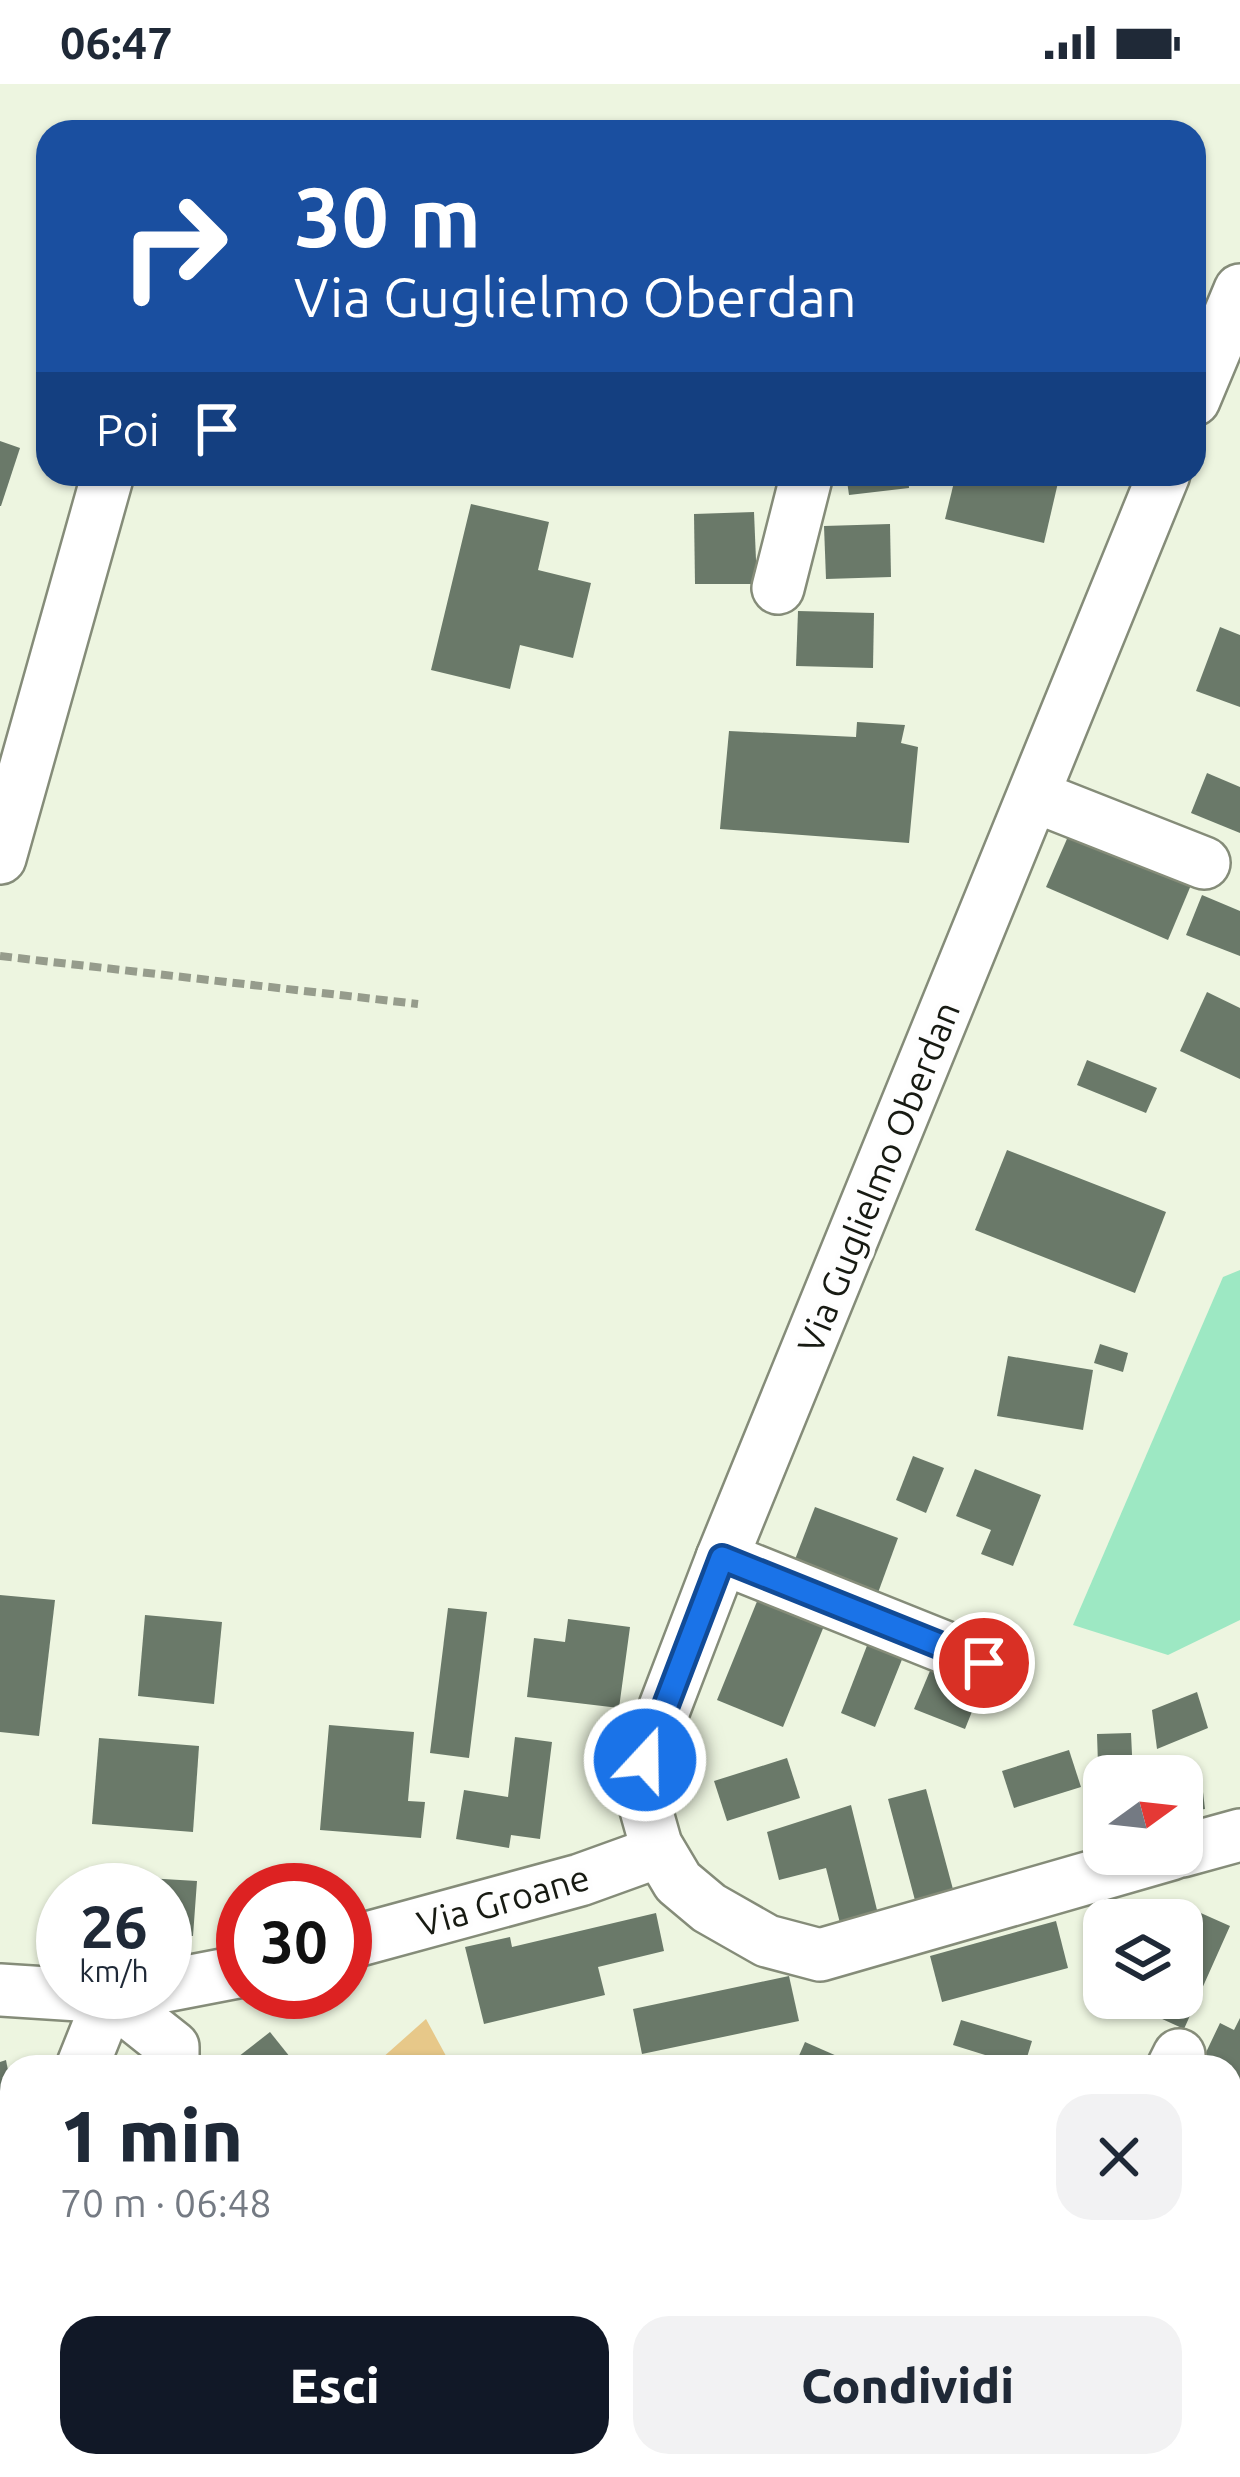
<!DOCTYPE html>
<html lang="it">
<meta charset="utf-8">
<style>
:root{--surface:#fff;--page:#f2f2f3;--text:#1f2937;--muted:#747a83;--accent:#111827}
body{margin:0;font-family:Ubuntu,sans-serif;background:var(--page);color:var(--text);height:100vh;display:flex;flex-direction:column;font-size:45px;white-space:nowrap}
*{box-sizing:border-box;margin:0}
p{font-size:39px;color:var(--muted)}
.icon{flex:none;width:66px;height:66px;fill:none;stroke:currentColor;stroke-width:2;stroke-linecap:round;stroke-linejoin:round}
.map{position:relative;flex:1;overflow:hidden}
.panel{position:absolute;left:0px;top:1971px;width:1242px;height:423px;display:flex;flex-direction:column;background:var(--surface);border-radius:36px 36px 0 0;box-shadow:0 3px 9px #0004}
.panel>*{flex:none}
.guide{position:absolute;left:36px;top:36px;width:1170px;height:366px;border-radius:36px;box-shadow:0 3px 9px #0004;background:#1a4fa0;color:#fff;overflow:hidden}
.needle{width:78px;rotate:75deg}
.buttons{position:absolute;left:1083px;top:1671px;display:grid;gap:24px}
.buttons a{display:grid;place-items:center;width:120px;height:120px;border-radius:24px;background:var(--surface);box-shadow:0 3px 9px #0004;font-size:60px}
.speed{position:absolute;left:36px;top:1779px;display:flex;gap:24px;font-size:60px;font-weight:700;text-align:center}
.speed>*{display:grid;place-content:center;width:156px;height:156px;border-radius:50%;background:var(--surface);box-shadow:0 3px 9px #0004;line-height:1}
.speed small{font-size:30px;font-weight:400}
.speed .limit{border:18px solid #d22;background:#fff;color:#111}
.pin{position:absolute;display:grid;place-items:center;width:102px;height:102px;color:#fff;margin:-51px;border:6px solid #fff;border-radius:50%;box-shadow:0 3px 12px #0007}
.me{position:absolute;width:132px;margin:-66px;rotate:21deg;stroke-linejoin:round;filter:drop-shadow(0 0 9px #0008)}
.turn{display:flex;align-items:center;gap:42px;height:252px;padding:0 60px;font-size:54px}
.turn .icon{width:156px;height:156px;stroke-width:2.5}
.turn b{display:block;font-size:84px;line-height:102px}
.then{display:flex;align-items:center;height:114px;padding:0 60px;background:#0003;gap:24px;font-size:45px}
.round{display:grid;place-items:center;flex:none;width:126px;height:126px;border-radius:36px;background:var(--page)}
.headline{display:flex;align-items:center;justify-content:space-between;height:204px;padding:0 60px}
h1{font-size:72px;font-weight:800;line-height:90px}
.button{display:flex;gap:24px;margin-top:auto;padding:24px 60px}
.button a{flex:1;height:138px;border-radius:36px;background:var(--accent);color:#fff;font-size:48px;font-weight:800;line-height:138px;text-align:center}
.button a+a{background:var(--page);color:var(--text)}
.status{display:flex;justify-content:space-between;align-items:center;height:84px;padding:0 60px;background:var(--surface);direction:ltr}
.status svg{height:33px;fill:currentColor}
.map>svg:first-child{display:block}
.green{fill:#e7c889}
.water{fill:#9de8c3}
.building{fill:#6a7969}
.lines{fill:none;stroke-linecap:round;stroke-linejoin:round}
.minor-casing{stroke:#858c79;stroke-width:56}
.path{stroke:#969c8c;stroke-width:8;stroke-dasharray:12 6;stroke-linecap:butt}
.minor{stroke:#fff;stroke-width:51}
.route-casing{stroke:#114b97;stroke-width:30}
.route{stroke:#1a73e8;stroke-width:21}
.labels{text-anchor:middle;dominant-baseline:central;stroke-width:10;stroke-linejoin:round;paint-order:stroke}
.street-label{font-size:36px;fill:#171a12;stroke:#fefefe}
</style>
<div class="status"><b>06:47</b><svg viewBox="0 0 49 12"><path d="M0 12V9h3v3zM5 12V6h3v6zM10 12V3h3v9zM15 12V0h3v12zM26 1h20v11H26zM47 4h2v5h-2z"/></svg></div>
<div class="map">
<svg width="1240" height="2393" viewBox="0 0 1240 2393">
<rect width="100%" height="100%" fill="#edf5e0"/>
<path class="green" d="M426 1935 452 1983H372Z"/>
<path class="water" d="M1240 1186V1536L1168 1571 1073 1541 1223 1193Z"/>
<g class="building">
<path d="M0 357 20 364 1 422H0Z"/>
<path d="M846 390H908L909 404 849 411Z"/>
<path d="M956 390H1060L1044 459 945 435Z"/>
<path d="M471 420 549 438 538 486 591 499 573 574 520 561 510 605 431 586Z"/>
<path d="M754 428 757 500H695L694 430Z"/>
<path d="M890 440 891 493 826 495 824 442Z"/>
<path d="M798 527 874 529 873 584 796 582Z"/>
<path d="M1220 543 1240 551V623L1196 607Z"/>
<path d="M857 638 905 641 901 659 918 663 909 759 720 745 729 647 856 653Z"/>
<path d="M1207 689 1240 703V749L1191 729Z"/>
<path d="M1073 741 1194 794 1168 856 1046 803Z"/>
<path d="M1202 811 1240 827V872L1186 851Z"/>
<path d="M1207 908 1240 924V995L1180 967Z"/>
<path d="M1087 976 1157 1004 1146 1029 1077 1001Z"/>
<path d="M1007 1066 1166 1128 1135 1209 975 1146Z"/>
<path d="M1100 1260 1128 1269 1123 1288 1094 1279Z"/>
<path d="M1008 1272 1093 1286 1083 1346 997 1332Z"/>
<path d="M913 1372 944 1384 926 1429 896 1416Z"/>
<path d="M975 1385 1041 1411 1013 1482 981 1470 991 1446 956 1432Z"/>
<path d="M815 1423 898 1454 875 1517 791 1486Z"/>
<path d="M760 1510 826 1537 783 1643 717 1616Z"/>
<path d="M0 1511 55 1516 39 1652 0 1648Z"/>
<path d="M448 1524 487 1528 469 1674 430 1669Z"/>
<path d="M145 1531 222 1538 214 1620 138 1612Z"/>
<path d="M568 1535 630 1543 619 1624 527 1613 534 1554 565 1558Z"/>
<path d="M868 1559 903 1573 875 1643 841 1629Z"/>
<path d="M935 1575 985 1595 965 1645 914 1625Z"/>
<path d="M1197 1608 1208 1644 1157 1665 1152 1626Z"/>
<path d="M329 1641 414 1648 408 1717 425 1718 421 1754 320 1746Z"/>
<path d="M1131 1649 1133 1692H1104V1742H1100L1097 1650Z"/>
<path d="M515 1653 552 1658 540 1755 511 1751 509 1764 456 1755 464 1706 508 1713Z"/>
<path d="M99 1654 199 1662 193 1748 92 1740Z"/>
<path d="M1069 1666 1081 1703 1014 1724 1002 1687Z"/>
<path d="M787 1674 800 1714 727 1737 714 1697Z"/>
<path d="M1201 1691 1205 1725 1182 1728V1694Z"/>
<path d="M926 1705 954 1809 916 1820 888 1715Z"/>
<path d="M851 1721 878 1830 840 1839 826 1784 779 1796 767 1748Z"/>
<path d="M96 1791 197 1797 193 1852 165 1851V1806H95Z"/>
<path d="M1185 1822 1230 1842 1184 1945 1123 1917 1125 1914H1182V1836H1178Z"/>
<path d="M656 1829 664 1867 598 1883 605 1911 484 1940 465 1863 510 1853 512 1863Z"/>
<path d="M1056 1837 1068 1884 942 1918 930 1872Z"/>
<path d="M789 1892 799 1937 642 1970 633 1925Z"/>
<path d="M1240 1934V2033L1230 2053V1983H1199L1220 1939 1234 1946Z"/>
<path d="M961 1936 1032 1957 1024 1983 953 1961Z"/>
<path d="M270 1948 298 1983H225Z"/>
<path d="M805 1958 862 1983H794Z"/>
<path d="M6 1976 12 2007V2057L0 2059V1978Z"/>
<path d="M1230 2113 1240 2118V2209L1230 2204Z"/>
<path d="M27 2382H103V2393H26Z"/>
<path d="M242 2382H341L334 2393H260Z"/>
<path d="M513 2382H662L660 2385 675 2393H570L553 2382 548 2393H532Z"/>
</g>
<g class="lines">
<g class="minor-casing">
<g id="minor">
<path d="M1194 316 1240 206"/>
<path d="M1164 390 722 1474 645 1675V1722L656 1761 678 1798 709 1824 767 1857 820 1871 1171 1770"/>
<path d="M778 504 807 390"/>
<path d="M1034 712 1204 779"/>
<path d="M0 774 108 390"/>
<path d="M722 1474 984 1579"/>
<path d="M1182 1767 1240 1751"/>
<path d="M345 1860 580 1796 641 1774 656 1761"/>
<path d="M165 1902 243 1887"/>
<path d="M0 1906 110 1913 136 1908"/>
<path d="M110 1913 173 1963V1983"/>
<path d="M82 1983 110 1913"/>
<path d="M1173 1983 1179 1971"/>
<path d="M0 2188 12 2159"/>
<path d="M467 2382 488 2393"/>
<path d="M174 2393V2382"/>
</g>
</g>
<path class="path" d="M0 872 418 920"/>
<use href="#minor" class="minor"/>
</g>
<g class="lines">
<g class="route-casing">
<path id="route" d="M645 1676 722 1474 984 1579"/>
</g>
<use href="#route" class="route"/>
</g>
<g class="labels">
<g class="street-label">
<text transform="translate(878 1093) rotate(-68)">Via Guglielmo Oberdan</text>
<text transform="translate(503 1816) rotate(-16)">Via Groane</text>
</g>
</g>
</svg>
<div class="buttons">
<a><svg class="needle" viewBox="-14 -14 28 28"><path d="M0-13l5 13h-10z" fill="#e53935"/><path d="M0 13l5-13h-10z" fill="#747a83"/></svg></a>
<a><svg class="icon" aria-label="layers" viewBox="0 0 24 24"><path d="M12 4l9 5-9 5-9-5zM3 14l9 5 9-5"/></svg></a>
</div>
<div class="speed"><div>26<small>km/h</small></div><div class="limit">30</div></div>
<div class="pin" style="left:984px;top:1579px;background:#d93025"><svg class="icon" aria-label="arrive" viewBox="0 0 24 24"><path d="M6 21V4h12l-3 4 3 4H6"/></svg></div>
<svg class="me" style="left:645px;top:1676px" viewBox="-20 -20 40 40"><circle r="17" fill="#1a73e8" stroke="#fff" stroke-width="3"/><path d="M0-11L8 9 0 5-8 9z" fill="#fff"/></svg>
<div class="guide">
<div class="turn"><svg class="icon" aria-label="right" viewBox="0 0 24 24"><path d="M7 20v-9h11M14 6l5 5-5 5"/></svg><div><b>30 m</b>Via Guglielmo Oberdan</div></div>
<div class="then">Poi<svg class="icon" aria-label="arrive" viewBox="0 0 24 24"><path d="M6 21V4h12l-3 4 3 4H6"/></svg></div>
</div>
<section class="panel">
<div class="headline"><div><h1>1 min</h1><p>70 m · 06:48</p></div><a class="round"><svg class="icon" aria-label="close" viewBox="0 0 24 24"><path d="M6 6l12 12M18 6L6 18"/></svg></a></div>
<div class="button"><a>Esci</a><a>Condividi</a></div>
</section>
</div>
